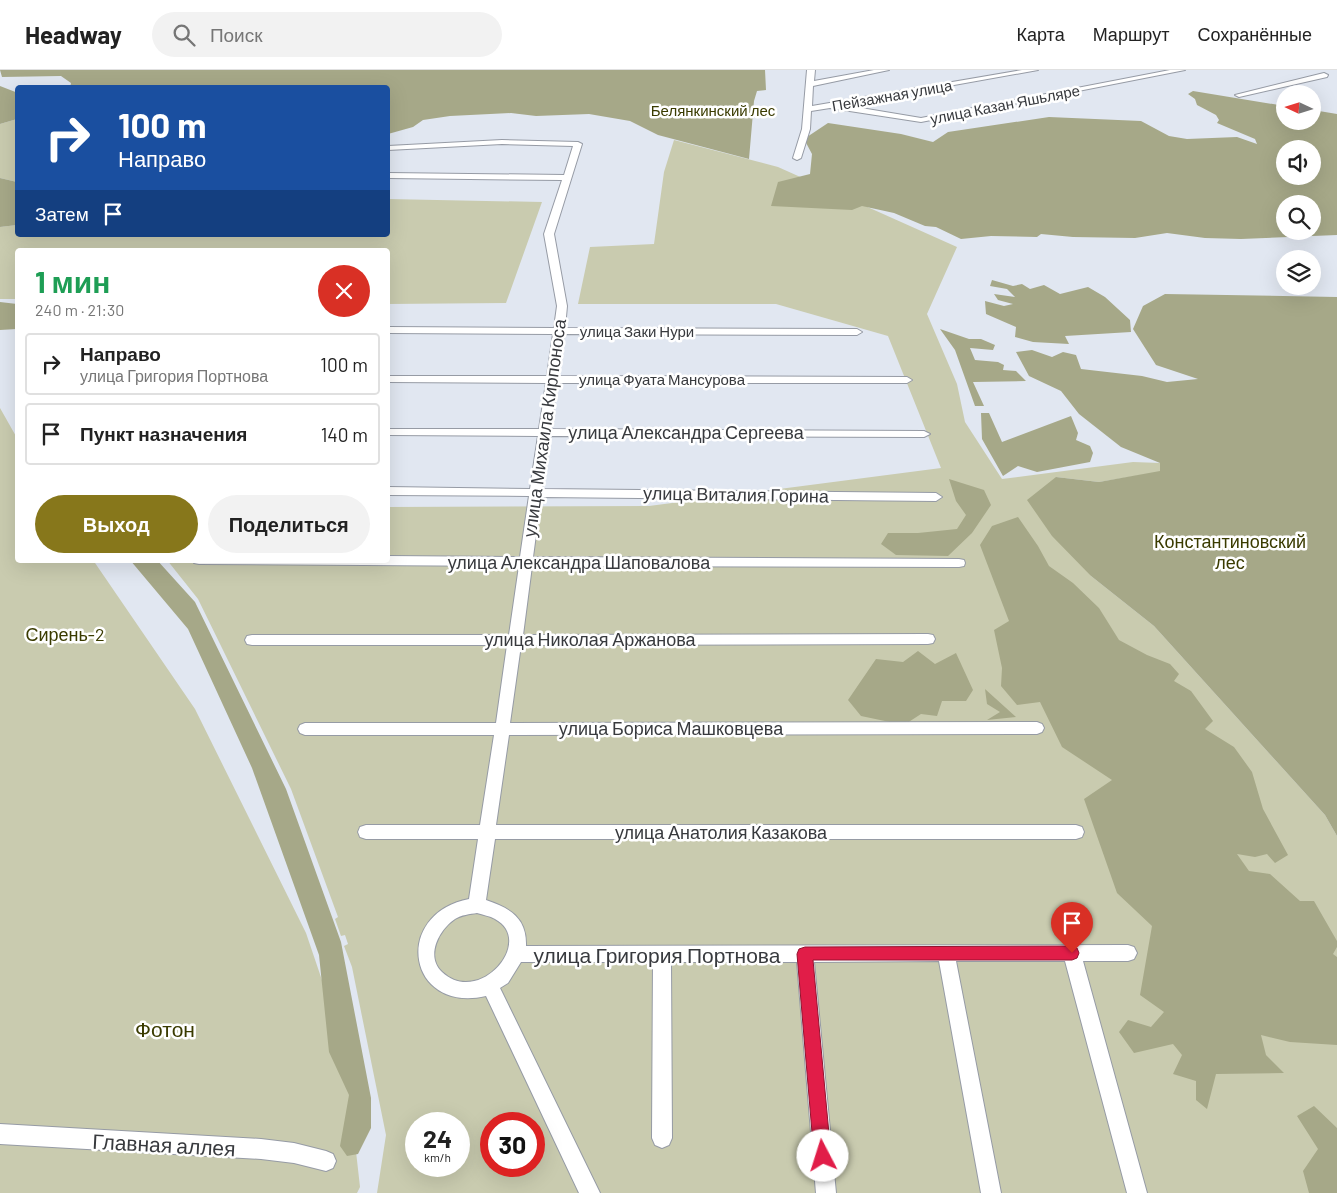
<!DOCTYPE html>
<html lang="ru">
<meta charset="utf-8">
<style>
:root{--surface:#fff;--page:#f2f2f2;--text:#222;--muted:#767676;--line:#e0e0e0;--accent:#87771b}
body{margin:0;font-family:Barlow,sans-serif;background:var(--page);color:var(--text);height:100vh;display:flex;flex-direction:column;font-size:19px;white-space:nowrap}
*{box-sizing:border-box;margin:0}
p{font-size:16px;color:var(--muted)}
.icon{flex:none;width:28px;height:28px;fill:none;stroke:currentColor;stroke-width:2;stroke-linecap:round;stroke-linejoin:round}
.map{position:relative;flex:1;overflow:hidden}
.drawer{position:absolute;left:15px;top:178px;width:375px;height:315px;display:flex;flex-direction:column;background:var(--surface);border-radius:5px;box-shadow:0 5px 20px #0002}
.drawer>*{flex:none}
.hud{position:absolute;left:15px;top:15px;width:375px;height:152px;border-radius:5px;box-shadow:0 5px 20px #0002;background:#1a4fa0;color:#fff;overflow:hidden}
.needle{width:32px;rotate:274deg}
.tools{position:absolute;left:1276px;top:15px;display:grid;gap:10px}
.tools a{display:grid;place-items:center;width:45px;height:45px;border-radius:50%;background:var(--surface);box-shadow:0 5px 20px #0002;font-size:25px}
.speed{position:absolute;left:405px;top:1042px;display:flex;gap:10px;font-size:25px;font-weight:700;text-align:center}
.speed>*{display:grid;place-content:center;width:65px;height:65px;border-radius:50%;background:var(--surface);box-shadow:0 5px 20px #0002;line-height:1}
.speed small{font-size:12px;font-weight:400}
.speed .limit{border:8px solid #d22;background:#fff;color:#111}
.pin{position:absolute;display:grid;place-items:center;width:42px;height:42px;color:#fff;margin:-51px -21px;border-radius:50% 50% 50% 0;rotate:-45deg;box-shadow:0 0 5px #0007}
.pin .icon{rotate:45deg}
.me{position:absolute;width:55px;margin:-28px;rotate:355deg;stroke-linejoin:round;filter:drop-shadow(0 0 4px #0008)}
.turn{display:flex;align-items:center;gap:18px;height:105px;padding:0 20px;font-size:22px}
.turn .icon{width:65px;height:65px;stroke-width:2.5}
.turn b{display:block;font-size:35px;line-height:42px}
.then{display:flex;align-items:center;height:48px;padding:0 20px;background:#0003;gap:10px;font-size:19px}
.round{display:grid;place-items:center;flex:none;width:52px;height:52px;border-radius:26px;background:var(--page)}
.summary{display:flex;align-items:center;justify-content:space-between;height:85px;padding:0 20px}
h1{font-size:30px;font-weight:700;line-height:38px;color:#1e9e55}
.primary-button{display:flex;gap:10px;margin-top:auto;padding:10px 20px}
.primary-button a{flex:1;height:58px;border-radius:30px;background:var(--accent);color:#fff;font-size:20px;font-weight:700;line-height:58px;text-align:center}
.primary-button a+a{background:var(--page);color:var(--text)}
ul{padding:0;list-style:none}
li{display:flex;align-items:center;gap:15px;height:62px;margin:0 10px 8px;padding:0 10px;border:2px solid var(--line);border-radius:5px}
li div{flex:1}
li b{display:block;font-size:19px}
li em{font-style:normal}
header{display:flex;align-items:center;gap:30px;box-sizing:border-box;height:70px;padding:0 25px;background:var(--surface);border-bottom:1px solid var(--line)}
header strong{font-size:24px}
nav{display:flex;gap:28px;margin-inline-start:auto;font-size:18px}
.search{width:350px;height:45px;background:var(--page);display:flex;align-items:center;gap:12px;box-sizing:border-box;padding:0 18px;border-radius:28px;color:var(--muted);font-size:19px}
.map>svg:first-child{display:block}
.green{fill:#c9cbaf;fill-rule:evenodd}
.forest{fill:#a6a888;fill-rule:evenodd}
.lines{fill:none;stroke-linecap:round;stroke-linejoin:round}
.minor-casing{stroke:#969ba5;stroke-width:2}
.minor{fill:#fff;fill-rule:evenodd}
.route{fill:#e11d48;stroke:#92132f}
.labels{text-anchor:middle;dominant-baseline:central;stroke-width:5;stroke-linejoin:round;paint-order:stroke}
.far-street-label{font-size:15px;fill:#383a3e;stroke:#fff}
.far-park-label{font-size:15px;fill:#3a3b00;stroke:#fff}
.street-label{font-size:18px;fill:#383a3e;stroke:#fff}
.park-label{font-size:18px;fill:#3a3b00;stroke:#fff}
.near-street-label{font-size:21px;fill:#383a3e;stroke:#fff}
.near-park-label{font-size:21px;fill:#3a3b00;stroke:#fff}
</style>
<header>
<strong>Headway</strong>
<div class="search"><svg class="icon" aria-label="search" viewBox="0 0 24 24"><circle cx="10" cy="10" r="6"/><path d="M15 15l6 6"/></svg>Поиск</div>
<nav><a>Карта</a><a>Маршрут</a><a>Сохранённые</a></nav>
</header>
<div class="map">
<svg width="1337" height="1123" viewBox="0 0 1337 1123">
<rect width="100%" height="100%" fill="#e1e7f1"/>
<g class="green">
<path d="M17 49V112L0 108V54Z"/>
<path d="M674 70 778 97 957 177 927 244 957 314 965 352 1002 409 1133 392 1160 393V402L1099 412 1056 407 1091 506 1154 556 1325 745 1337 766V1123H377L386 1065 352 897 344 876 348 874 345 865 341 866 335 849 338 847 291 719 198 529 167 490H388V437L649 436 941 398 888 266 776 234H578L590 177 654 174 664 102ZM416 1054H459V1096H416ZM491 1054H534V1096H491Z"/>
<path d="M388 129 542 132 506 233 388 234V180H18L17 229H0V157L17 155 18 165H388Z"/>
<path d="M0 338 17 368 18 490H93L195 639 306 863 344 975 360 1117 357 1123H0Z"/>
</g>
<g class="forest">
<path d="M0 0H765L766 20 757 21 754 31 749 89 658 65 630 51 589 44 536 46 511 43 450 46 423 50 413 57 388 64V18H70L71 13 61 6 2 7Z"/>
<path d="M0 16 18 23 17 49 0 54Z"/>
<path d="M1193 21 1285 36V51H1312L1313 40 1337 44V165L1241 169 1205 168 1167 163 1135 168 1073 167 1041 164 1037 167 991 166 961 169 936 157 925 156 894 143 862 136 852 140 771 136 778 112 810 104 812 84 804 69 828 53 901 64 933 72 948 62 1049 47 1141 51 1169 66 1187 69 1237 67 1257 74 1255 69 1217 53 1219 50 1216 45 1197 35 1195 29 1188 24ZM1285 79H1312V106H1285ZM1285 134H1312V161H1285Z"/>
<path d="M0 108 17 112V155L0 157Z"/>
<path d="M992 210 1013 216 1022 214 1030 219 1044 215 1060 224 1088 217 1105 227 1130 250 1131 262 1065 266 1069 274 1033 272 1015 267 1016 257 986 244 985 231 1004 236 1013 234 998 230 994 224 1015 227 1007 219 990 216Z"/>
<path d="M1165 224 1337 227V766L1325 745 1154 556 1091 506 1052 466 1027 430 1056 407 1099 412 1160 401V393L1121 377 1079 344 1061 321 1029 306 1016 282 1032 280 1052 287 1063 282 1076 285 1081 299 1142 306 1167 312 1198 309 1156 295 1133 259 1143 236Z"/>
<path d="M0 232 17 234V259L0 260Z"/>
<path d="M940 259 969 269H981L995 275 993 280 970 278 975 290 998 292 1004 295 1003 300 1016 301 1026 311 973 312 984 336H975L955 280Z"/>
<path d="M981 343H989L1002 372 1071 346 1078 363 1076 370 1090 376 1093 383 1090 392 1037 402 1018 396 1003 406 982 369Z"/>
<path d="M949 409 984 420 991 435 972 463 948 486 896 485 881 474 888 463H918L957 459 966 445 956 431Z"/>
<path d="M1018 447 1038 476 1049 496 1073 513 1099 538 1119 570 1147 585 1170 594 1179 604 1174 611 1191 621 1213 651 1205 659 1234 677 1252 702 1263 739 1288 785 1275 793 1267 784 1255 787 1237 784 1249 801 1270 804 1300 831H1314L1337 871V877L1333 884 1337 887V975L1290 972 1261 965 1266 985 1284 1003 1216 1004 1207 1039 1196 1030V1011L1173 1004 1182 985 1173 974 1134 983 1119 962 1128 950 1151 957 1164 942 1140 925 1152 856 1117 823 1084 729 1112 710 1062 677 1040 632 1017 635 1001 616 1002 598 994 560 1009 551 980 475 992 456Z"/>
<path d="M130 490H157L195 532 286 719 341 872 371 1028V1058L358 1084 347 1086 340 1076 349 1025 329 982 319 885 252 698 188 559Z"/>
<path d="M918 581 935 594 956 583 973 620 966 631H942L937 646 921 644 904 655 861 646 848 630 876 589 903 592Z"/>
<path d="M985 619 1016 647 987 650 1000 642 987 634Z"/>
<path d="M1314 1036 1337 1058V1123H1309L1303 1101 1318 1079 1297 1046Z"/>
</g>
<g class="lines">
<g class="minor-casing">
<g id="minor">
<path d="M807 0H815L814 11 874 0H889L813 16 812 36 1022 0H1038L843 35 921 48 1170 0H1185L921 52 830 38 811 41 810 59 801 88 797 90 793 88 802 59Z"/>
<path d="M1324 3 1328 5 1327 7 1239 27 1235 25Z"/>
<path d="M502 70 578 72 582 74 554 164 567 236 565 258 857 259 862 262 857 265 564 264 558 306 907 307 912 310 907 313H557L551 359 924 361 930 364 924 367 550 366 542 419 936 423 942 427 936 431 541 427 533 487 959 489 964 490 965 493 964 496 959 497 532 496 523 565 928 564 933 565 935 569 933 573 928 574 521 575 510 653 1037 652 1042 654 1044 658 1042 662 1037 664 509 665 496 755H1076L1082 757 1084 762 1082 767 1076 769H495L486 830C510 838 527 848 526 876L1128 875 1134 877 1137 883 1134 889 1128 891H1083L1147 1123H1127L1065 891H956L1001 1123H981L939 891 814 892 836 1123H816L797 892H671L672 1068 669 1075 662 1078 655 1075 652 1068 653 892H521L508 913 500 918 600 1123H579L486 926C407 944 392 844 469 829L478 769H366L360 767 358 762 360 757 366 755H480L494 665H305L300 663 298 659 300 655 305 653H496L507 575H252L247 574 245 570 247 566 252 565H509L519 496 199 494 194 493 193 490H388V486L520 487 529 426 388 425V417L530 419 538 366 388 365V359H539L546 313 388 312V306H547L553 264 388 263V257L554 258 557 236 544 164 562 110 388 108V103L564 105 573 76 502 74 388 80V76ZM477 843C483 845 490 846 495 849 536 871 479 937 442 902 425 886 439 860 455 849 461 845 470 844 477 843Z"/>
<path d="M0 1054 261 1069 294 1073 326 1081 333 1084 336 1091 333 1098 326 1101 294 1093 261 1089 0 1074Z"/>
</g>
</g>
<use href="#minor" class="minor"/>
</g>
<path class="route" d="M1072 876 1077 878 1079 883 1077 888 1072 890H813L831 1086 828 1092 823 1094 817 1092 814 1086 797 884 799 879 805 877Z"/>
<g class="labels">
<g class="far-street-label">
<text transform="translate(892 25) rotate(-10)">Пейзажная улица</text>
<text transform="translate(1005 34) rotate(-11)">улица Казан Яшьляре</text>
<text x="637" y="261">улица Заки Нури</text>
<text x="662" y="309">улица Фуата Мансурова</text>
</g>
<g class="far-park-label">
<text x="713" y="40">Белянкинский лес</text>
</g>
<g class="street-label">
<text transform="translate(544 358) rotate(-82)">улица Михаила Кирпоноса</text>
<text x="686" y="362">улица Александра Сергеева</text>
<text transform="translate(736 424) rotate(1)">улица Виталия Горина</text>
<text x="579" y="492">улица Александра Шаповалова</text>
<text x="590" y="569">улица Николая Аржанова</text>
<text x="671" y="658">улица Бориса Машковцева</text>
<text x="721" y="762">улица Анатолия Казакова</text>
</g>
<g class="park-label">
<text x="1230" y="471">Константиновский<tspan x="1230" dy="21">лес</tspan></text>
<text x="65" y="564">Сирень-2</text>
</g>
<g class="near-street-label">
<text x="657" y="884">улица Григория Портнова</text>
<text transform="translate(164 1074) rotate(3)">Главная аллея</text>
</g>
<g class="near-park-label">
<text x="165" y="958">Фотон</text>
</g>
</g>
</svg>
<div class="tools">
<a><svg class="needle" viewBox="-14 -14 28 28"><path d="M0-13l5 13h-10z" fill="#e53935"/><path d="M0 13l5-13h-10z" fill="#767676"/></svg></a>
<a><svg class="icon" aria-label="sound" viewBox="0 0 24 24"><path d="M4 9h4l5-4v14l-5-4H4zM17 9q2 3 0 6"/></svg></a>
<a><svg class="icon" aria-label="search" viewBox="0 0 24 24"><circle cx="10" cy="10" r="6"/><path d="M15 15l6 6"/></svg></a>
<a><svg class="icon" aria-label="layers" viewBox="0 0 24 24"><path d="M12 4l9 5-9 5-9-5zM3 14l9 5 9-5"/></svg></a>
</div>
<div class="speed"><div>24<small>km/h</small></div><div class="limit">30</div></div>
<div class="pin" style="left:1072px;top:883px;background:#d93025"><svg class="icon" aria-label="arrive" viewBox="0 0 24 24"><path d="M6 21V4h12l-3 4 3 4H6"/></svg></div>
<svg class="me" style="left:823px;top:1086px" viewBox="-20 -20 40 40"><circle r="19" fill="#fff"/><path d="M0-13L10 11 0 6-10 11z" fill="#e11d48"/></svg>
<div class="hud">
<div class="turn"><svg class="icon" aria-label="right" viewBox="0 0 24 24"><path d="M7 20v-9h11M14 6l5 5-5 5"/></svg><div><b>100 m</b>Направо</div></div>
<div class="then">Затем<svg class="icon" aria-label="arrive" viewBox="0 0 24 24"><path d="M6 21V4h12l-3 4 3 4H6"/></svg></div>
</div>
<section class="drawer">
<div class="summary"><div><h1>1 мин</h1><p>240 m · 21:30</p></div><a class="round" style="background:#d93025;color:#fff"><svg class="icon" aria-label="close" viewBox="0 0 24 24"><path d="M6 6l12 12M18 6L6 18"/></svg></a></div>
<ul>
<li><svg class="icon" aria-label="right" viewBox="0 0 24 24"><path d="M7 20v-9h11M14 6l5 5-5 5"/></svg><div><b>Направо</b><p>улица Григория Портнова</p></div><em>100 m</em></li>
<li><svg class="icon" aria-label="arrive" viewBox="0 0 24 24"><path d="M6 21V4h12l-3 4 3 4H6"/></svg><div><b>Пункт назначения</b></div><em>140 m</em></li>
</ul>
<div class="primary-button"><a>Выход</a><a>Поделиться</a></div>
</section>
</div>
